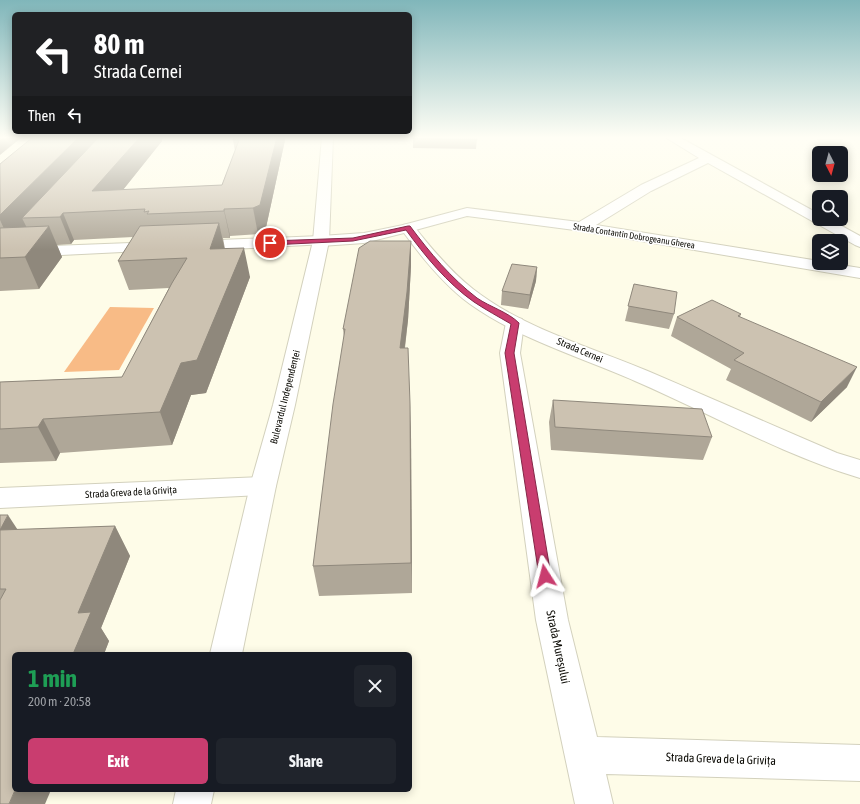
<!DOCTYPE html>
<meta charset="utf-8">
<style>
:root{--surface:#171b24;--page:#20242c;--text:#f1f3f6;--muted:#9ea1a6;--accent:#c93d6f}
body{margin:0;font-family:"Asap Condensed",sans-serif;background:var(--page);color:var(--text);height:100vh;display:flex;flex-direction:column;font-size:15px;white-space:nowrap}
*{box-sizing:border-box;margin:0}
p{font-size:13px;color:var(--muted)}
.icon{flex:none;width:22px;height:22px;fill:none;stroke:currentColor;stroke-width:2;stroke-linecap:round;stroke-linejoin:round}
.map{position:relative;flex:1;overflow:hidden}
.side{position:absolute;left:12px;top:652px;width:400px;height:140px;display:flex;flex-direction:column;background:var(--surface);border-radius:6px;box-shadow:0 2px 10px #0003}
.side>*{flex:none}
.top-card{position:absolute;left:12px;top:12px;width:400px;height:122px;border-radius:6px;box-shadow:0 2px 10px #0003;background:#202124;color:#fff;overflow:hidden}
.needle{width:26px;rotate:174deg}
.controls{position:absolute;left:812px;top:146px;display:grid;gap:8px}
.controls a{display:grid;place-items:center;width:36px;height:36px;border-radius:6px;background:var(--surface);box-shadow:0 2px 10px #0003;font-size:20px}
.pin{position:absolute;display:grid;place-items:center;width:34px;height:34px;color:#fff;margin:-17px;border:2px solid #fff;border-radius:50%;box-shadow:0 1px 4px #0007}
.me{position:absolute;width:44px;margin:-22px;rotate:351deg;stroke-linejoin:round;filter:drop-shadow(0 0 3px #0008)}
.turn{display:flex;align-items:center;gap:14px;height:84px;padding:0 16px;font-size:18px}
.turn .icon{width:52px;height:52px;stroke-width:2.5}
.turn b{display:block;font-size:28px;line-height:34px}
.then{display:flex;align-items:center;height:38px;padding:0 16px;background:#0003;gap:8px;font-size:15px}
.round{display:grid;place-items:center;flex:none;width:42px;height:42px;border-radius:6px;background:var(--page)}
.head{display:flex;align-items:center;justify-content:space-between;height:68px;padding:0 16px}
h1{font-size:24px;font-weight:700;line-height:30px;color:#1e9e55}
.action{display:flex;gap:8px;margin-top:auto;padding:8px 16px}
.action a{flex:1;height:46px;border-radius:6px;background:var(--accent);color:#fff;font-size:16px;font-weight:700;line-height:46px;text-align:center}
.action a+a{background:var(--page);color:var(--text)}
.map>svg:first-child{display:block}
.green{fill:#f8bb86}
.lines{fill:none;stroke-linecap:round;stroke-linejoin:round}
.minor-casing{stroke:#d3d1bd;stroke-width:2}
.tertiary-casing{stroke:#d3d1bd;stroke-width:2}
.primary-casing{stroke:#d3d1bd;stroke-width:2}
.minor{fill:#fff;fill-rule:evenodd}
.tertiary{fill:#fff;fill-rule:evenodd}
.primary{fill:#fff;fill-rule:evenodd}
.wall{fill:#afa798}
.shaded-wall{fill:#8f887c}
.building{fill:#ccc2b1;stroke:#8f887c}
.route{fill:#c93d6f;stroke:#832848}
.labels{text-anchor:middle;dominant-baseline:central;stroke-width:3.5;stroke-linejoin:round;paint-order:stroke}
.far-street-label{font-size:9px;fill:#0d0c06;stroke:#fff}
.street-label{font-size:10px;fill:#0d0c06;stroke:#fff}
.near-street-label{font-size:12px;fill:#0d0c06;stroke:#fff}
</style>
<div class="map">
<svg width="860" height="804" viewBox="0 0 860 804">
<rect width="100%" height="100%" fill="#fefce8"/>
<path class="green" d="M110 307 154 308 119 370 64 372Z"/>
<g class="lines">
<g class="minor-casing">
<g id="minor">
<path d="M665 137H679L819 214V219H829L860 236V247L855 245 708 163 651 191 596 225 819 261V263H829L860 268V278L582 231 467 216 408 232 403 231 401 228 403 225 467 208 579 222 641 185 699 158Z"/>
<path d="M321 236 326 238 329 241 326 244 195 251 190 249 187 246 190 243 195 241Z"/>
<path d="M157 242 163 244 165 247 163 250 0 258V248Z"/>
<path d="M515 317 522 319 524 323 520 353 568 620 597 737 860 745V781L606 774 613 804H575L536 620 500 353 506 323 508 319Z"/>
<path d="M263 477 272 479 276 486 272 493 263 495 0 508V488Z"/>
</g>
</g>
<g class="tertiary-casing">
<path id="tertiary" d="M408 224 413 225C431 248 450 271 473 289 524 329 591 347 650 372 713 399 774 426 837 453L860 460V478C783 455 709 413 635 381 580 357 519 339 470 304 444 285 423 259 404 233L364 243 321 246 316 244 313 241 316 238 321 236 364 233Z"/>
</g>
<g class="primary-casing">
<g id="primary">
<path d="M322 137H333L329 241 295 405 276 486 242 654H210L250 486 273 405 313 241Z"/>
<path d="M176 790H214L211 804H173Z"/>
</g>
</g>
<use href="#minor" class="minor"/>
<use href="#tertiary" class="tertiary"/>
<use href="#primary" class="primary"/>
</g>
<g class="wall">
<path d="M234 137H284L285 140 265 232 258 234 230 236V238H223L225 249 250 277 206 393 191 395 172 445 60 453 56 461 0 463V382L122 377 169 288 129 290 118 261 133 237 74 240 71 244 57 245 62 257 39 289 0 291V164L162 139V141L123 190 222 185 235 151 233 140Z"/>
<path d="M413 137H477L476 149 413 148Z"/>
<path d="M411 241V266L408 320 405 348 411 433 412 593 319 596 313 566 344 337 343 329Z"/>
<path d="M537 267 536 281 528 309 501 305 502 291Z"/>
<path d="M634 284 674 314 669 329 625 321Z"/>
<path d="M741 314 740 317 847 387 811 422 726 380 731 369 671 336 677 317Z"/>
<path d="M553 400 712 437 703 460 551 450 549 422Z"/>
<path d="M0 515 18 530 115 526 130 556 101 628 109 641 104 654H14L0 804Z"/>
</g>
<g class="shaded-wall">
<path d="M5 137H22L0 155V141Z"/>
<path d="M79 137H107L22 218 28 230 12 246 0 220V215Z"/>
<path d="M140 137H163L162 139V141L106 211 92 191Z"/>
<path d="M277 137H284L285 140 265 232 258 234 253 208Z"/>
<path d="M224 209 230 236V238L224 211Z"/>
<path d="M63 213 74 240 71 244 60 217Z"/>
<path d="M219 223 225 251 210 249Z"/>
<path d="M49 226 62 257 39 289 25 257Z"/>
<path d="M411 241V266L408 320 401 377 400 348Z"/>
<path d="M244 248 250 277 206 393 191 395 172 445 160 412 181 363Z"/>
<path d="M537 267 536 281 528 309 530 295Z"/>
<path d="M857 367 847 387 811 422 821 402Z"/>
<path d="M410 403 411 433 412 593 411 563Z"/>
<path d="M43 419 60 453 56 461 38 427Z"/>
<path d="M8 515 27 544 0 530Z"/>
<path d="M115 526 130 556 101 628 109 641 104 654H73L78 613Z"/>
<path d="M15 790H51L45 804H9Z"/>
</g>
<g class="building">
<path d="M0 137H5L0 141Z"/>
<path d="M33 137H79L0 215V164Z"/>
<path d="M99 137H140L92 191 222 185 239 140H233L234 137H277L260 205 253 208 224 209V211L147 214 149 211 144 212 145 209 63 213 60 217 22 218Z"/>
<path d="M413 137H477V140L413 138Z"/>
<path d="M219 223 210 249 244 248 197 360 181 363 160 412 43 419 38 427 0 429V382L122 377 172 283 187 258 118 261 140 226Z"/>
<path d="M49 226 25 257 0 258V228Z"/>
<path d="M370 241H411L407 292 400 348H408L410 403 411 563 313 566 333 404 345 329H343L359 248Z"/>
<path d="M512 264 537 267 530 295 502 291Z"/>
<path d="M634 284 677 292 674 314 628 306Z"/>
<path d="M712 300 741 314 738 316 857 367 821 402 734 360 744 353 677 317Z"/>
<path d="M553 400 702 409 712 437 555 427Z"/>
<path d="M0 515H8L0 530Z"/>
<path d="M115 526 78 613 91 612 73 654H14V790H15L9 804H0V600L6 589H0V530Z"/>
</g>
<linearGradient id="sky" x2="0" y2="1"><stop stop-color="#80b6ba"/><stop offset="0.55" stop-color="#fffef5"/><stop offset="1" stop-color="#fffef5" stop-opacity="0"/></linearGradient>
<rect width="860" height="250" fill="url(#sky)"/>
<path class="route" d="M408 226H410C430 253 451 278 477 298 490 307 508 312 519 323L514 353 551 576 549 579 545 581 541 579 539 576 505 353 511 324C499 317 486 310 474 302 447 283 425 256 406 230L353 241 270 245 267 243 270 241 353 238Z"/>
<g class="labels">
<g class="far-street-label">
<text transform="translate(634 236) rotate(9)">Strada Contantin Dobrogeanu Gherea</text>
</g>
<g class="street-label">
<text transform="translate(580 350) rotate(23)">Strada Cernei</text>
<text transform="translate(285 397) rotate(-76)">Bulevardul Independenței</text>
<text transform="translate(131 492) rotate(-3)">Strada Greva de la Grivița</text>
</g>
<g class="near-street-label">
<text transform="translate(558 647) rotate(78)">Strada Mureșului</text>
<text transform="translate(721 759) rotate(2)">Strada Greva de la Grivița</text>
</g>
</g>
</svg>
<div class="controls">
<a><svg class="needle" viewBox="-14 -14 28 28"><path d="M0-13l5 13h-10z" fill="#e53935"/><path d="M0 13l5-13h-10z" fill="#9ea1a6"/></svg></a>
<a><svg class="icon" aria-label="search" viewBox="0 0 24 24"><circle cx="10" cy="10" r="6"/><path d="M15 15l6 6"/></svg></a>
<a><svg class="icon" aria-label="layers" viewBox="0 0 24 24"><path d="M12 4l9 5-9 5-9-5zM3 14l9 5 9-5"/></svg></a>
</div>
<div class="pin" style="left:270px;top:243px;background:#d93025"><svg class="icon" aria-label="arrive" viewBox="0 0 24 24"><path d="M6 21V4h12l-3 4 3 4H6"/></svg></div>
<svg class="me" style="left:545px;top:576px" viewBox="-20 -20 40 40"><path d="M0-17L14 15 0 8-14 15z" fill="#c93d6f" stroke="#fff" stroke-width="4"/></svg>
<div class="top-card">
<div class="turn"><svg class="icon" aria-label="left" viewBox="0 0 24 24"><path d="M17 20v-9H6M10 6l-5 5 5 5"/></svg><div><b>80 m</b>Strada Cernei</div></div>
<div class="then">Then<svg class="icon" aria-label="left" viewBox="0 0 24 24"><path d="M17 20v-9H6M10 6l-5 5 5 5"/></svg></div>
</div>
<section class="side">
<div class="head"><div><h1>1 min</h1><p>200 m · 20:58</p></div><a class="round"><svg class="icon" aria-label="close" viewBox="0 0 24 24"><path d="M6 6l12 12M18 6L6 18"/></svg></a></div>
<div class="action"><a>Exit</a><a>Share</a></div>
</section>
</div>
